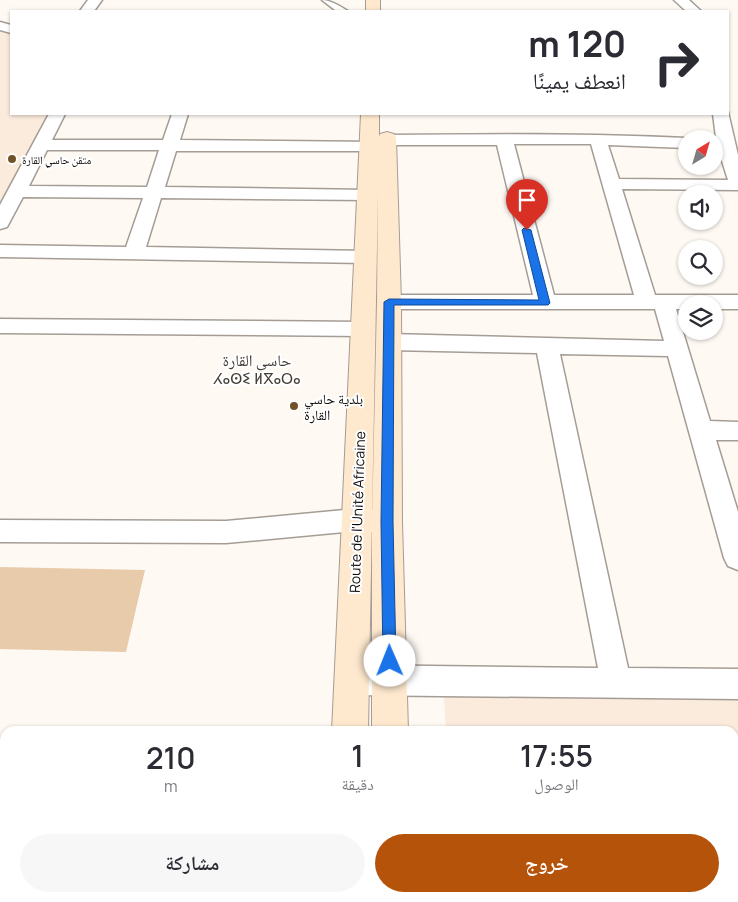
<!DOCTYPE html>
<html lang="ar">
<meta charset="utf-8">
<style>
:root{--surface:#fff;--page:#f7f7f7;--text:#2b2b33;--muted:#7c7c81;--accent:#b45309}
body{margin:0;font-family:Manrope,"Noto Naskh Arabic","Noto Sans Tifinagh",sans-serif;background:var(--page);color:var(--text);direction:rtl;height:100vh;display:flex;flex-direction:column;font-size:19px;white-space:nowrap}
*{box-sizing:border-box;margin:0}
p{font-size:16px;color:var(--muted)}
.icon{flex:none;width:28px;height:28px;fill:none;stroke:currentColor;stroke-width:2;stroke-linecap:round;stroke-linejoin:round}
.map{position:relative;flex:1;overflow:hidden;direction:ltr}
.drawer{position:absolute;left:0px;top:726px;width:739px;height:176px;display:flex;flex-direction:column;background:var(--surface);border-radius:15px 15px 0 0;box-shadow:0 1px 4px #0004;direction:rtl}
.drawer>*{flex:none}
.banner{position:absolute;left:10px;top:10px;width:719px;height:105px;border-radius:0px;box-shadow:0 1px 4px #0004;direction:rtl;background:#fff;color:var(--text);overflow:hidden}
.needle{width:32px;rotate:37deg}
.tools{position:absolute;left:678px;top:130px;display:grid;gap:10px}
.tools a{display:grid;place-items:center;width:45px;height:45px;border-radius:50%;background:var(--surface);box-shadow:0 1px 4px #0004;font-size:25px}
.pin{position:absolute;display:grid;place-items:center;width:42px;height:42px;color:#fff;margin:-51px -21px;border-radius:50% 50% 50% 0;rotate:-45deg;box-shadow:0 0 5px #0007}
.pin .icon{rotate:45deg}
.me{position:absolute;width:55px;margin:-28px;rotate:359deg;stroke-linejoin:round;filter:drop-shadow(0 0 4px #0008)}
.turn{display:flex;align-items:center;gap:18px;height:105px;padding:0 20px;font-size:22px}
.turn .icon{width:65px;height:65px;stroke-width:2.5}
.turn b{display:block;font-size:35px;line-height:42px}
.eta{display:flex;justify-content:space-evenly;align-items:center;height:85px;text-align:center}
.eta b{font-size:30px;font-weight:600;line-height:35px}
.primary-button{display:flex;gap:10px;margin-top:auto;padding:10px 20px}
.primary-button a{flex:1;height:58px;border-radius:30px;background:var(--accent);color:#fff;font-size:20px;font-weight:600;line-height:58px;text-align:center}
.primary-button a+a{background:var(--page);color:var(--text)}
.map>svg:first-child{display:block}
.built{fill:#faebdc}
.green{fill:#e8cbab}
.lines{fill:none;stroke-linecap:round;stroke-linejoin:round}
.service-casing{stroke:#a59d95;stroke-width:3}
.minor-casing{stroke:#a59d95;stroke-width:3}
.secondary-casing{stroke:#a59d95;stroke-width:2}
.service{fill:#fff;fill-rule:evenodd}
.minor{fill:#fff;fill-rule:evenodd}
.secondary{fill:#fee8ce;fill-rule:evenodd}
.route{fill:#1a73e8;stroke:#114b97}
.poi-dot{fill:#725028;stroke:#fff;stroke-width:2}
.labels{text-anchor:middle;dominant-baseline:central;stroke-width:4;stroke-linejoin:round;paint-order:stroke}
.far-poi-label{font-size:11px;fill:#0e0b08;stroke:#fff;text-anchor:start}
.poi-label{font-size:14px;fill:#0e0b08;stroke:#fff;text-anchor:start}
.street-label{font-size:14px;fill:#0e0b08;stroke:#fff}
.quarter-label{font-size:16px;fill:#443d35;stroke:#fff}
</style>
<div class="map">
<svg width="738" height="902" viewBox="0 0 738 902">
<rect width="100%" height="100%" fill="#fef9f3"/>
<g class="built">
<path d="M0 27 11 30V114H50L0 205Z"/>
<path d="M443 682 738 684V902H456V898H734V731H446Z"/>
</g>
<path class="green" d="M0 567 145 570 126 652 0 649Z"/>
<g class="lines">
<g class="service-casing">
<path id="service" d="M322 0C331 0 341 7 348 11L335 10Z"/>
</g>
<g class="minor-casing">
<g id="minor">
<path d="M88 0H102L94 11H80Z"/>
<path d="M674 0H689L701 11H686Z"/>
<path d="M0 22 11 25V33L0 30Z"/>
<path d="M728 112 738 155V190L622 189 655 295H738V309H714V304H686V309H676L710 421 738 422V440H716L738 512V570L728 566 724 558 668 356 560 354 628 668 738 669V699L351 695 340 690 336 680 340 670 351 665 598 668 537 353 389 350 381 347 378 342 381 337 389 334 664 341 655 309H389L382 307 378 302 382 297 389 295H533L497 145H387L381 144 379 140 381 136 387 135C487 134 586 133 686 138L689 139H686V148L608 145 619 179 728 180 717 145 713 114H728ZM514 144H591L634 295H554Z"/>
<path d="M49 114H65L52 140H163L172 114H188L180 140 375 142 378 146 375 150 369 151H176L165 187 368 190 374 191 377 195 374 199 368 200 161 198 146 247 366 251 373 253 376 257 373 261 366 263 0 257V245L126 247 143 198 23 197 7 227 0 229V205ZM47 150H159L147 187 29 186Z"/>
<path d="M0 319 364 322 372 324 375 329 372 334 364 336 0 333Z"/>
<path d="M355 509 375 510 384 513 388 521 384 529 375 532 355 531 226 543 0 542V520L226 521Z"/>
</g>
</g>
<g class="secondary-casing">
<g id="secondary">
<rect x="366" y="0" width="14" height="11"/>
<path d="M361 114H379V137L380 134 387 132 394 134 396 138 401 302 402 522 408 731H372V522L377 302 378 192 368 731H332Z"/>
<rect x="326" y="898" width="40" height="4"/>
<rect x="371" y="898" width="40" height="4"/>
</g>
</g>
<use href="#service" class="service"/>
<use href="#minor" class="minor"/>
<use href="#secondary" class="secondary"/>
</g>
<path class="route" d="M524 228 531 230 550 303 548 305H394L393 522 396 661 394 666 390 667 385 666 383 661 381 522 384 302 389 299 539 300 522 230Z"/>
<g class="poi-dot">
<circle cx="12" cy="159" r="5"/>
<circle cx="294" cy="406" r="5"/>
</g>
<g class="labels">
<g class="far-poi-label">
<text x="22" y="159">متقن حاسي القارة</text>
</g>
<g class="poi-label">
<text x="304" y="398">بلدية حاسي<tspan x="304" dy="16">القارة</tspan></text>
</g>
<g class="street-label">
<text transform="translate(357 512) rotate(-88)">Route de l'Unité Africaine</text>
</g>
<g class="quarter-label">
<text x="257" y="360">حاسي القارة<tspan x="257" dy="18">ⵃⴰⵙⵉ ⵍⴳⴰⵔⴰ</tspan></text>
</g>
</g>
</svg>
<div class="tools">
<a><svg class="needle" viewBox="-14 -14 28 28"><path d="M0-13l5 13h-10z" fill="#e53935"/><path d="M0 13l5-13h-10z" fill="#7c7c81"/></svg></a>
<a><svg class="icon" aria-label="sound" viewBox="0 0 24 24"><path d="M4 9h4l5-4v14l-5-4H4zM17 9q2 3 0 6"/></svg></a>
<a><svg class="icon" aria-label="search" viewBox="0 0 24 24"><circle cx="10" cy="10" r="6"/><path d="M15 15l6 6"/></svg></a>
<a><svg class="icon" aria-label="layers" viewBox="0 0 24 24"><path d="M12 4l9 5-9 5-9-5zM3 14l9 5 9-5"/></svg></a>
</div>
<div class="pin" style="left:527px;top:230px;background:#d93025"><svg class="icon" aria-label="arrive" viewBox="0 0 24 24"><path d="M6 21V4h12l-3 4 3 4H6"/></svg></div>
<svg class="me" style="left:390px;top:661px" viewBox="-20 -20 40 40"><circle r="19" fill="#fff"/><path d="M0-13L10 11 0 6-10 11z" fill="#1a73e8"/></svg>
<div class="banner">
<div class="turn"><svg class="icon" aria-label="right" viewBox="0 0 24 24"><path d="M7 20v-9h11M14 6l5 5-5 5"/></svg><div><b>120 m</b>انعطف يمينًا</div></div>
</div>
<section class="drawer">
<div class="eta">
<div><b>17:55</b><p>الوصول</p></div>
<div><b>1</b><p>دقيقة</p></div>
<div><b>210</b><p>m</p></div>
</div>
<div class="primary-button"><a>خروج</a><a>مشاركة</a></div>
</section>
</div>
